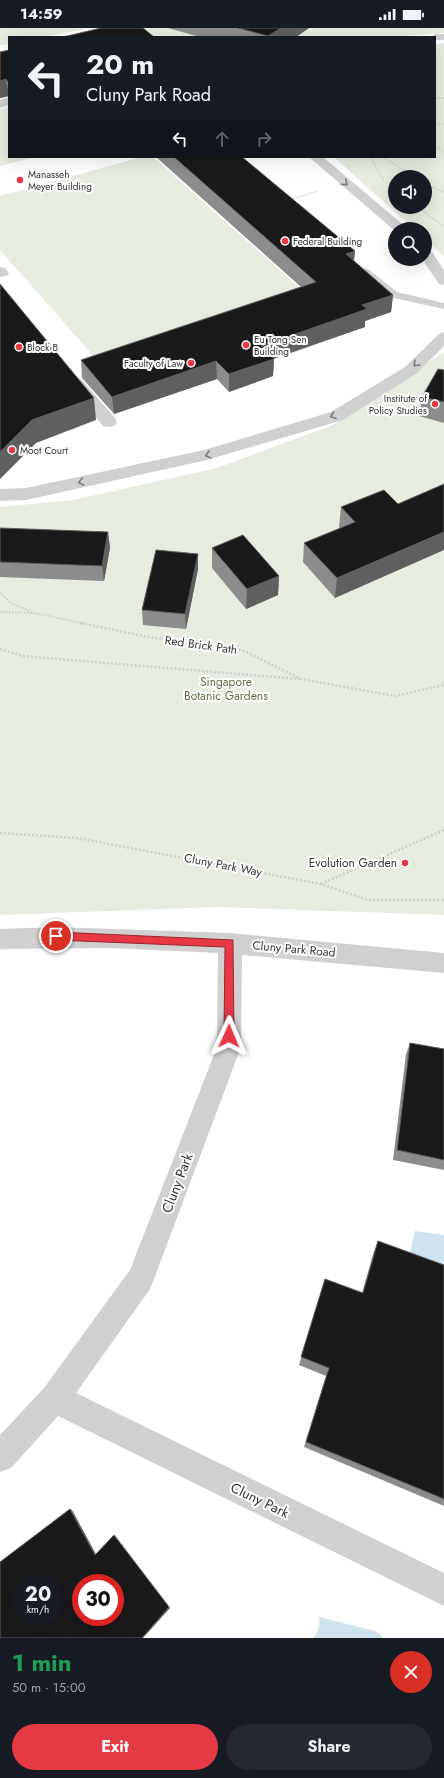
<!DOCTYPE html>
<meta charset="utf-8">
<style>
:root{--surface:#171b24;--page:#242831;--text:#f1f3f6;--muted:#9ea1a6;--accent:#e63946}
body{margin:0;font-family:Jost,sans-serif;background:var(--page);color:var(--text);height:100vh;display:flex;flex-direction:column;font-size:15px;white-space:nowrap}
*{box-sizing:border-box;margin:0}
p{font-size:13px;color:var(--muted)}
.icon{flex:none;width:22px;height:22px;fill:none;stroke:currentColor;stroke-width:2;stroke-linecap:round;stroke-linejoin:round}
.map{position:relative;height:1610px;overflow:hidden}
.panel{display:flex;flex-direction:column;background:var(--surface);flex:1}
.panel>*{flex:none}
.top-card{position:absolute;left:8px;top:8px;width:428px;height:122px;border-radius:0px;box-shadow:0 4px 16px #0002;background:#171b24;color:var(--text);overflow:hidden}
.controls{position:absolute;left:388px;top:142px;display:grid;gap:8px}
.controls a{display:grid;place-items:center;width:44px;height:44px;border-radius:50%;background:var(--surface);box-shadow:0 4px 16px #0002;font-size:20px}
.speed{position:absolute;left:12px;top:1546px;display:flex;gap:8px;font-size:20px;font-weight:700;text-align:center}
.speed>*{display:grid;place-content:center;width:52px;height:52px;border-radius:50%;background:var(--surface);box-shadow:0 4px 16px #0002;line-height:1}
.speed small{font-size:10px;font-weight:400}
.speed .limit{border:6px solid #d22;background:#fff;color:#111}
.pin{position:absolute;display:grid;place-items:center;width:34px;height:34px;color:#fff;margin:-17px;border:2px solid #fff;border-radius:50%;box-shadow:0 1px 4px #0007}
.me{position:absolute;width:44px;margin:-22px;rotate:1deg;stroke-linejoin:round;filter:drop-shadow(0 0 3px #0008)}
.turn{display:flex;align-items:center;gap:14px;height:84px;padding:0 12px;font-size:18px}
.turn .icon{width:52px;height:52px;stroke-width:2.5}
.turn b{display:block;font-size:28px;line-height:34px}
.lanes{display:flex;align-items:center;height:38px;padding:0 12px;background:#0003;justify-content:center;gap:20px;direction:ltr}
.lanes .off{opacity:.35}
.round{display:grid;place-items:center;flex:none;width:42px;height:42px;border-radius:21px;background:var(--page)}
.summary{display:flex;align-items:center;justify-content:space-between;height:68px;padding:0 12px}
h1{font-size:24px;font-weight:700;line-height:30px;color:#1e9e55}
.primary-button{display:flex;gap:8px;margin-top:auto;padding:8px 12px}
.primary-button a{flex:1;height:46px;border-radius:24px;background:var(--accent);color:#fff;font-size:16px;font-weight:700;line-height:46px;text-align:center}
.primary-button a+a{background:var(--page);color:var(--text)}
.status{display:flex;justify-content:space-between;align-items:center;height:28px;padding:0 20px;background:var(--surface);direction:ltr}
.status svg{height:11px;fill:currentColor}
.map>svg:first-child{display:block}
.green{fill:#e6ecdf;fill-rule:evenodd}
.water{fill:#cfe2ee}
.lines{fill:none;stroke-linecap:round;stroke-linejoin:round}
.path-far2{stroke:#cdcdcd;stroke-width:1.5;stroke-dasharray:1 1;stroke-linecap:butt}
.path-far1{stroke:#cdcdcd;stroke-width:2;stroke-dasharray:1.5 1.5;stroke-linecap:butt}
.path{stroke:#cdcdcd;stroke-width:2.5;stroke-dasharray:2 2;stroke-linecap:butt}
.service{fill:#d0d0d0;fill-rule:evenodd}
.pedestrian{fill:#d0d0d0;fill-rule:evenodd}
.minor{fill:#d0d0d0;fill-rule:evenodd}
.wall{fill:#8c8c8c}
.shaded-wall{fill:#5f5f5f}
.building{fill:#1a1a1a;stroke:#5f5f5f;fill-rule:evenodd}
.oneway{stroke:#7a7a7a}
.route{fill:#e63946;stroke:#96252e}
.poi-dot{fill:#e63946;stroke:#fff;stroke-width:1.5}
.labels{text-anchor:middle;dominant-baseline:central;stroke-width:4;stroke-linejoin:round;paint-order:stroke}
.far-poi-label{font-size:10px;fill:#333;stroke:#fff;text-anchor:start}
.street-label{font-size:12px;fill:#333;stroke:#fff}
.park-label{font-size:12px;fill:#56703f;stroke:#fff}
.poi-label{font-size:12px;fill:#333;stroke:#fff;text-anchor:end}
.near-street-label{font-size:14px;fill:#333;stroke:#fff}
</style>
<div class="status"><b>14:59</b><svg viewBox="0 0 49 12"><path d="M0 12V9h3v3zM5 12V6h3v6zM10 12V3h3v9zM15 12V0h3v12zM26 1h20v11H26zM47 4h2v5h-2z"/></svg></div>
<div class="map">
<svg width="444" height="1610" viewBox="0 0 444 1610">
<rect width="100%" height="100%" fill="#fff"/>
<g class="green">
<path d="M0 0H90L43 9H9V16L0 17Z"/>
<path d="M124 0H444V5L392 9H144Z"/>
<path d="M444 15V228L425 211V201H414L334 129H435V17ZM395 149H425V179H395Z"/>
<path d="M9 79V129H34L0 138V81Z"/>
<path d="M142 129H153L312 271 104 340 0 222V168Z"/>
<path d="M444 324V887L217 879 0 887V479L73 472 217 440 333 397Z"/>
</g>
<g class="water">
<path d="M415 1203 444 1207V1249L407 1236Z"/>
<path d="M319 1589 375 1603 382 1608V1610H313C319 1603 320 1597 319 1589Z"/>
</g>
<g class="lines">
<g class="path-far2">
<path d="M435 70H444"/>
<path d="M435 97 444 96"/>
<path d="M435 117 444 124"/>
<path d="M370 129 384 153"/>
<path d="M383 129 415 149"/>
<path d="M425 156 444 164"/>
<path d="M292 171 318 163"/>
<path d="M418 179 444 199"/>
</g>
<g class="path-far1">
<path d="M0 565 11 575 32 584"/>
<path d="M0 584 35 585 86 596"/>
</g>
<g class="path">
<path d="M81 595 148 609 242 622 301 651 395 668 444 657"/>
<path d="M0 621 23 628 299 651"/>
<path d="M0 805 77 810 321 856 368 872H444"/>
<path d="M321 856 444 802"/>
</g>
<g class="service">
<path d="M435 6H444V12H435V9H431Z"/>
<path d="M364 240 368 241 397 264 444 275V281L389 269 360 245 358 243Z"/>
</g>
<g class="pedestrian">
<path d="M9 69V77L0 80V72Z"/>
<path d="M0 239 5 240 9 245 7 248 0 249Z"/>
<path d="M75 349 81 351 115 390 117 394 115 398 109 399 103 398 69 357 67 354 69 351Z"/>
</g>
<g class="minor">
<path d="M309 129H323L408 201H395V203Z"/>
<path d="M425 220 430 221 444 242V257L439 256 422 231H425Z"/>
<path d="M444 304V318L417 345 343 392 207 432 26 472 0 473V461L26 460 204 422 331 384 405 339 439 306Z"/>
<path d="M56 899 230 905 444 925V945L242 927 241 1019 154 1251 150 1261 76 1365 444 1545V1578L58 1388 11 1440 0 1444V1407L44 1360 130 1242 217 1019 218 925 111 920 0 921V901Z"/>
</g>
</g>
<g class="wall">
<path d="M168 0H309L296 9H200Z"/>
<path d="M9 22V68L0 70Z"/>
<path d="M156 129H242L355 223 354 233 393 267 391 284 365 293V299L274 331 273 348 229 364 217 351 114 386 82 350 81 332 301 259Z"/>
<path d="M444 342V395L419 388 422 369Z"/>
<path d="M384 462 335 570 303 534 304 515 340 500 339 499 341 479Z"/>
<path d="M0 500 108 504 110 520 104 553 0 549Z"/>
<path d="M212 520 279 548 278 567 246 581 212 540Z"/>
<path d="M198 526V541L186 601 143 597 142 582Z"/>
<path d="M410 1015 444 1021V1142L393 1132 406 1026Z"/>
<path d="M378 1213 444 1237V1478L304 1419 326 1348 299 1337 325 1251 362 1265 374 1223Z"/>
</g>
<g class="shaded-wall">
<path d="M281 0H309L296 9H268V8Z"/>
<path d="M6 51 9 68 0 70V53Z"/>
<path d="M355 223 353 240 346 226Z"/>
<path d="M393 267 391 284 365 293V299L260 335 261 318 362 277Z"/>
<path d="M274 331 273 348 229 364V346Z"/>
<path d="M216 333 217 351 114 386 112 369Z"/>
<path d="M94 370 96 392 36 415 0 451V424L32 392Z"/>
<path d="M108 504 110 520 104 553 102 538Z"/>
<path d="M444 504V522L335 570 337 550Z"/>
<path d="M198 526V541L186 601 185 586Z"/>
<path d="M279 548 278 567 246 581 247 561Z"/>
<path d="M70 1481 72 1482 97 1528 95 1527Z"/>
<path d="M116 1509 170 1580 143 1610H142Z"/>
</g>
<g class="building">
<path d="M101 0H143L154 9H63Z"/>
<path d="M238 0H281L268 8Z"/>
<path d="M9 22V53L8 54 6 51 0 53V24Z"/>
<path d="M174 129H242L355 223 346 226 393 267 362 277 367 281 261 318 274 331 229 346 216 333 112 369 81 332 316 254Z"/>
<path d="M0 256 94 370 32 392 0 424Z"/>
<path d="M438 341 444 342V374L422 369Z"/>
<path d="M444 456V504L337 550 304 515 355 494 341 479 384 462 398 476Z"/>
<path d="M0 500 108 504 102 538 0 534Z"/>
<path d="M243 507 279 548 247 561 212 520Z"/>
<path d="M156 522 198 526 185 586 142 582Z"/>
<path d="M410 1015 444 1021V1132L397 1122Z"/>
<path d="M378 1213 444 1237V1471L306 1414 329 1340 301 1329 325 1251 363 1265Z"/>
<path d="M70 1481 95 1527 114 1507 169 1579 142 1610H0V1534ZM21 1555H55V1589H21ZM81 1555H115V1589H81Z"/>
</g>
<defs><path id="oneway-chevron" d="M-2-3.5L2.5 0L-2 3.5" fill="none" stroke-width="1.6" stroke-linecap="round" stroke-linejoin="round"/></defs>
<g class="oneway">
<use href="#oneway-chevron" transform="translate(345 155) rotate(40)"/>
<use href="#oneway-chevron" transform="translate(416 336) rotate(135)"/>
<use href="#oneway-chevron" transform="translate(333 388) rotate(160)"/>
<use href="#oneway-chevron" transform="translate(208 427) rotate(165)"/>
<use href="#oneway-chevron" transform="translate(81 454) rotate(168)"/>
</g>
<path class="route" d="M56 904 233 912 234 1008 233 1011H225L224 1008 225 919 56 912 51 908Z"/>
<g class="poi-dot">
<circle cx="20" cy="152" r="4"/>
<circle cx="285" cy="213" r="4"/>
<circle cx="246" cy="317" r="4"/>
<circle cx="19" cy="319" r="4"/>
<circle cx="191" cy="335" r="4"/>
<circle cx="435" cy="376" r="4"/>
<circle cx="12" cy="422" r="4"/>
<circle cx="405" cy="835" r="4"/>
</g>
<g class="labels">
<g class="far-poi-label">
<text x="28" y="146">Manasseh<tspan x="28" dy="12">Meyer Building</tspan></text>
<text x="293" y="213">Federal Building</text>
<text x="254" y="311">Eu Tong Sen<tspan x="254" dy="12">Building</tspan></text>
<text x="27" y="319">Block B</text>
<text x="183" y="335" text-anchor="end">Faculty of Law</text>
<text x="427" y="370" text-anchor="end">Institute of<tspan x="427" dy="12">Policy Studies</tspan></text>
<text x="20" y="422">Moot Court</text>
</g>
<g class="street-label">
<text transform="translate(201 617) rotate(8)">Red Brick Path</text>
<text transform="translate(223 837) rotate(11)">Cluny Park Way</text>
<text transform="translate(294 921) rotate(5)">Cluny Park Road</text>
</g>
<g class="park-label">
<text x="226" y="654">Singapore<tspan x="226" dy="14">Botanic Gardens</tspan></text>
</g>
<g class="poi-label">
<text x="397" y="835">Evolution Garden</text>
</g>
<g class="near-street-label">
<text transform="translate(177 1155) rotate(-69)">Cluny Park</text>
<text transform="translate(260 1472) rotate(26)">Cluny Park</text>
</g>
</g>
</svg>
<div class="controls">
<a><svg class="icon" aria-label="sound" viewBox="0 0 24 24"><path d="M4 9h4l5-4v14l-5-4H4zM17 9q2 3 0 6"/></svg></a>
<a><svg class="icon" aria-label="search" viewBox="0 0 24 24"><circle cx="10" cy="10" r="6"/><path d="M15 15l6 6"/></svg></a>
</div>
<div class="speed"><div>20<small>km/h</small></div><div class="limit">30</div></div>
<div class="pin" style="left:56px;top:908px;background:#d93025"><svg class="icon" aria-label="arrive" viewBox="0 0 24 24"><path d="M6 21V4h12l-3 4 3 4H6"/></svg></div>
<svg class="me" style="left:229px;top:1008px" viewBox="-20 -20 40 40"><path d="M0-17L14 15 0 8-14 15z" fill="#e63946" stroke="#fff" stroke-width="4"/></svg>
<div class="top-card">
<div class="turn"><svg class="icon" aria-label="left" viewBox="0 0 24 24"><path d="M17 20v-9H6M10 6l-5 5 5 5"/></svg><div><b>20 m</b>Cluny Park Road</div></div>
<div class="lanes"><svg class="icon" aria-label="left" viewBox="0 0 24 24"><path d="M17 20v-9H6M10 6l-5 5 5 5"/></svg><svg class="icon off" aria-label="ahead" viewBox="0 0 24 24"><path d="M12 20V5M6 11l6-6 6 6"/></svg><svg class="icon off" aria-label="right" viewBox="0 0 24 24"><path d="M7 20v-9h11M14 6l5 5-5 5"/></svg></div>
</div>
</div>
<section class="panel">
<div class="summary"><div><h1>1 min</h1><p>50 m · 15:00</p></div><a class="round" style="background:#d93025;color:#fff"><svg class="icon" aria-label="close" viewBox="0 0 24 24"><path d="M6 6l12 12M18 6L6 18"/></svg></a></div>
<div class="primary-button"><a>Exit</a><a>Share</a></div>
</section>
